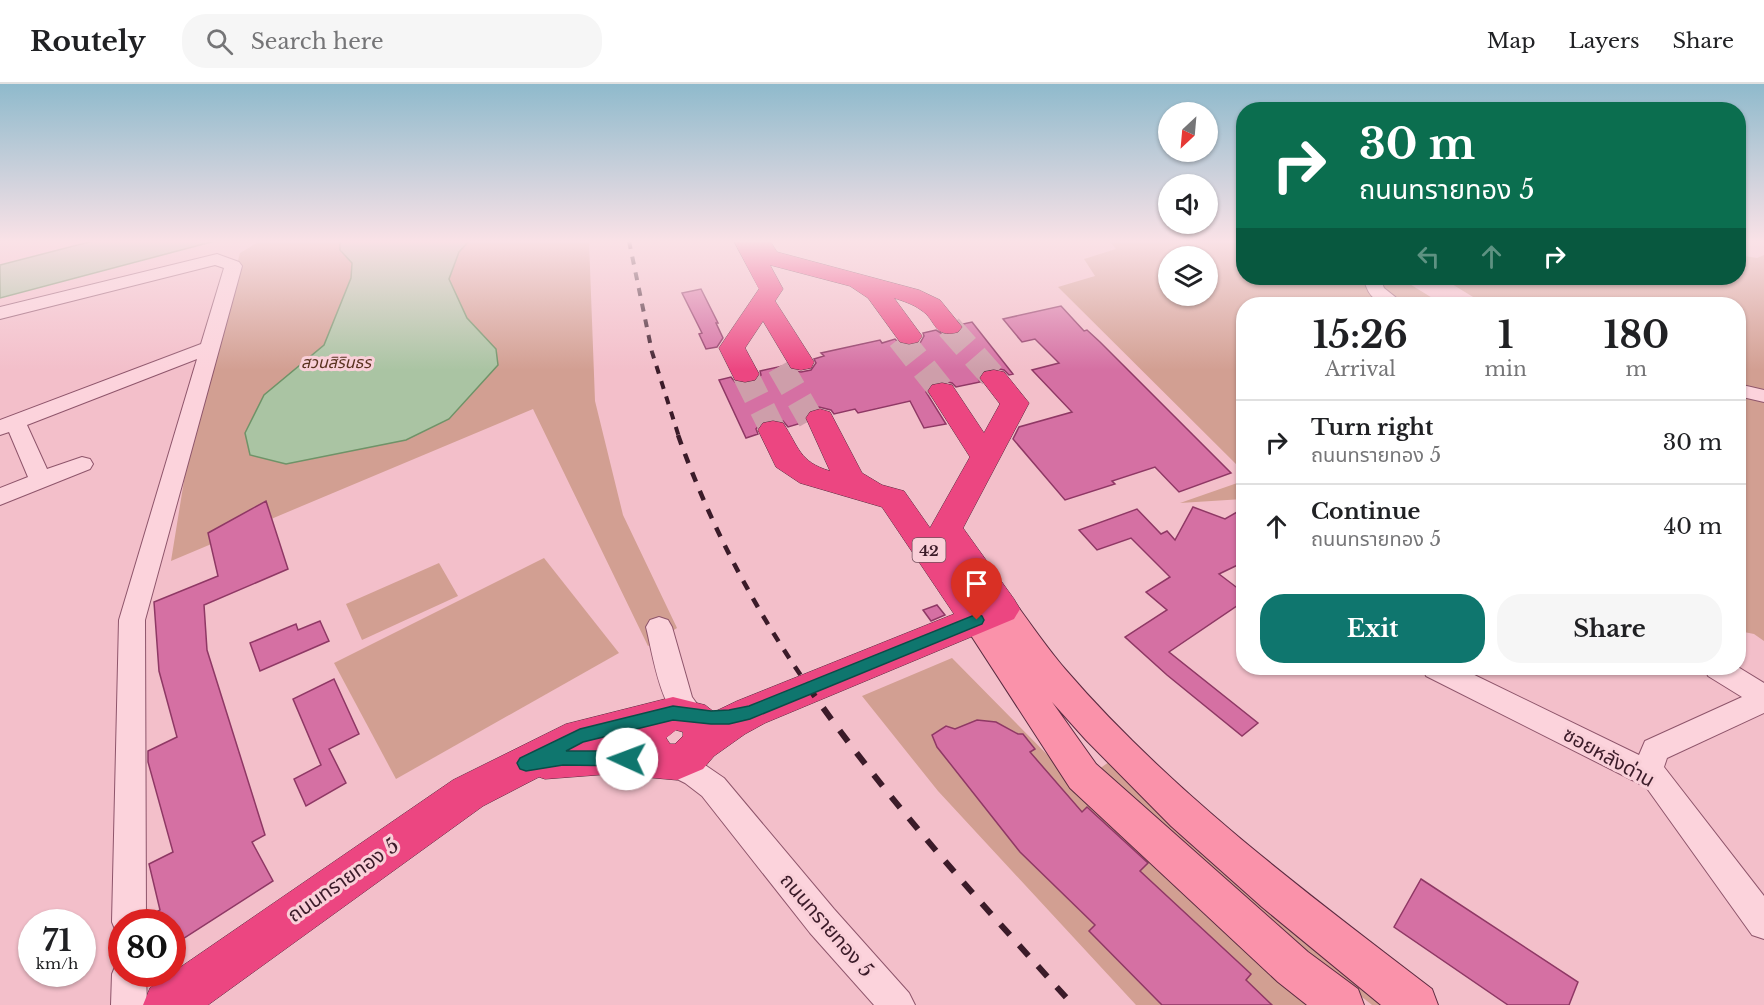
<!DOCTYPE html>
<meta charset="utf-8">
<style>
:root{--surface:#fff;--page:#f6f6f6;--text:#202124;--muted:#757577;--line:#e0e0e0;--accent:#0f766e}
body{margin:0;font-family:"Libre Baskerville","Noto Sans Thai",serif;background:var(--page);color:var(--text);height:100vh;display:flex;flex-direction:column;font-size:22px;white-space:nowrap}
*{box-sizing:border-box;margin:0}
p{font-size:20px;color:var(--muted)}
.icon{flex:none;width:33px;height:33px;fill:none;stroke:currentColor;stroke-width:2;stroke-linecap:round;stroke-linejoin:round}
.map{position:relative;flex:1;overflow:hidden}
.side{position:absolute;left:1236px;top:213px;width:510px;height:378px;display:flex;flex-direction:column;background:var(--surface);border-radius:24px;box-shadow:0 2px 4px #0004}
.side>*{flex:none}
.banner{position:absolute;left:1236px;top:18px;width:510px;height:183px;border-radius:24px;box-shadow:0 2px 4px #0004;background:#0b6e4f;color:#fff;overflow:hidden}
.needle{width:39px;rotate:206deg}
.fabs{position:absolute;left:1158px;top:18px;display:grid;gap:12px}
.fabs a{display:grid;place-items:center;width:60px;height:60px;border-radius:50%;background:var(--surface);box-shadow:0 2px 4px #0004;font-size:30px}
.speed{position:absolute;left:18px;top:825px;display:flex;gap:12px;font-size:30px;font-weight:700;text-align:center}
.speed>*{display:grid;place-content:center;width:78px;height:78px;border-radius:50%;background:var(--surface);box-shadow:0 2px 4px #0004;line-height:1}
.speed small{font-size:15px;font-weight:400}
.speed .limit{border:9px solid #d22;background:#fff;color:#111}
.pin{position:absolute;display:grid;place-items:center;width:51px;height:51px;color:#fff;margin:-62px -26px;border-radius:50% 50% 50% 0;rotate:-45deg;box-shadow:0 0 6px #0007}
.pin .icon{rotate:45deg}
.me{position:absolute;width:66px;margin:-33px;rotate:272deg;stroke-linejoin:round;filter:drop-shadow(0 0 4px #0008)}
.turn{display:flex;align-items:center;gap:21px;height:126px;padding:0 24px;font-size:27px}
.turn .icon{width:78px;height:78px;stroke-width:2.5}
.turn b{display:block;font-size:42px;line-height:51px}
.lanes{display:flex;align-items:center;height:57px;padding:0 24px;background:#0003;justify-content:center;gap:30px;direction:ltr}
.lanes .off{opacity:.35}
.eta{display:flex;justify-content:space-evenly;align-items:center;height:102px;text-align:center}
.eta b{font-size:36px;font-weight:700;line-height:42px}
.button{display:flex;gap:12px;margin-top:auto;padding:12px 24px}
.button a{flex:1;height:69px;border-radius:24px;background:var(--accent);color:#fff;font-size:24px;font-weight:700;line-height:69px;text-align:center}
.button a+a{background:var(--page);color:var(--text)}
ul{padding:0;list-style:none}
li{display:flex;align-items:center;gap:18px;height:84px;padding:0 24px;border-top:2px solid var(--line)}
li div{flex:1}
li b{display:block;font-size:22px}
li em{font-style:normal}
header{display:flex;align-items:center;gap:36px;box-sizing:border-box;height:84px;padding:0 30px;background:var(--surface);border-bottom:2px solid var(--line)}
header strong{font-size:28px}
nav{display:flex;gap:33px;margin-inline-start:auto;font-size:21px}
.search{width:420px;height:54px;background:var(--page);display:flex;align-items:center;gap:15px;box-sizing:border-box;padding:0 21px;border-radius:24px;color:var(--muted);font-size:22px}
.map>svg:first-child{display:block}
.green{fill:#d29f92;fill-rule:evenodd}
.water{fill:#aac4a3;stroke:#6f9368;stroke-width:1.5}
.building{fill:#d570a3;stroke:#8f3865;stroke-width:1.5}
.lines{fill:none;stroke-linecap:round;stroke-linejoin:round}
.highway-tunnel{stroke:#ce9eaa;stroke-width:26;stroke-dasharray:26 13;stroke-linecap:butt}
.minor-casing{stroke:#8e556b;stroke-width:2}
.major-casing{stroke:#5b2a40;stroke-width:2}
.highway-casing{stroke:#5b2a40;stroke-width:1}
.minor{fill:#fcd3dc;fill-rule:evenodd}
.major{fill:#fa92aa;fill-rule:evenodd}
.highway{fill:#ec4681;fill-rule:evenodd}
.rail-far2{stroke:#3b1b29;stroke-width:4;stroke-dasharray:8 8;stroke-linecap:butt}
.rail-far1{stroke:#3b1b29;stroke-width:4.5;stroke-dasharray:10 10;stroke-linecap:butt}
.rail{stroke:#3b1b29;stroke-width:6;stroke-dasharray:14 14;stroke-linecap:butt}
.route{fill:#0f766e;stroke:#0a4d48;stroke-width:1.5}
.labels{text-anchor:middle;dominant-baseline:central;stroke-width:6;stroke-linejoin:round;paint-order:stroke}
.shield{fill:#f9cfd8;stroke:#74515e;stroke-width:1.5}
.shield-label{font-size:15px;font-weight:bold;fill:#3b1b29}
.park-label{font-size:16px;font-style:italic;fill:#5a3320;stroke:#f9cfd8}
.near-street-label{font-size:20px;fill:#3b1b29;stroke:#f9cfd8}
</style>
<header>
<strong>Routely</strong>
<div class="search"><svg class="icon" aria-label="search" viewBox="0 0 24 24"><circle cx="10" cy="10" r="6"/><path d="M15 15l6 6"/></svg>Search here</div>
<nav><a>Map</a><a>Layers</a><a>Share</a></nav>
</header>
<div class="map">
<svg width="1764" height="921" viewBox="0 0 1764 921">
<rect width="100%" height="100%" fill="#f3bfca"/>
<g class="green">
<path d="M260 157H589L595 317 623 431 677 544 648 562 533 325 171 477 188 372 240 169Z"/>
<path d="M1109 157H1243L1244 194H1400L1442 220H1244L1243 387 1058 203 1095 192 1084 175 1116 165ZM1168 172H1208V212H1168Z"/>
<path d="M1739 171 1757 174 1764 171V557L1754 550 1739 547 1738 220H1458L1478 216 1442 194H1738Z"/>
<path d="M1243 397V415L1180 419Z"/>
<path d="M544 474 619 569 396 695 334 579Z"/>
<path d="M439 479 458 512 362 556 346 520Z"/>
<path d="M952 574 1206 832 1309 921H1136L938 707 862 612Z"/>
<path d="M1109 678 1391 921H1372L1259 831 1099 685Z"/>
</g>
<g class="water">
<path d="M93 157H215L0 214V181Z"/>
<path d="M340 157H469L459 168 449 195 467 234 496 265 498 281 449 335 406 356 286 380 250 371 245 349 264 311 324 261 351 194 352 179 340 166Z"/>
</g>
<g class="building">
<path d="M701 205 718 239H716L723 254 717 263 706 265 699 250 702 249 682 209Z"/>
<path d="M1061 222 1084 247 1087 246 1100 258 1231 389 1179 408 1155 383 1112 397 1115 400 1065 416 1013 355 1019 343 1072 328 1032 286 1059 279 1035 255 1022 258 1003 235Z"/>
<path d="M972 238 1013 290 1009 291 1004 286 994 284 982 287 978 294 980 298 956 303 952 299 942 297 930 300 926 308 946 340 924 344 910 317 858 329 855 325 834 330 831 326 819 323 808 327 804 333 805 338 788 343 783 337 773 335 763 337 756 345 758 350 746 354 719 296 731 293 735 298 745 300 755 298 761 291 760 287 787 281 791 286 801 288 811 286 816 279 814 275 824 272 821 269 880 256 882 259 895 255 900 260 909 262 920 259 924 252 923 249 936 246 944 251 958 250 964 244 963 240Z"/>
<path d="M266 417 288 485 204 521 207 566 265 751 252 758 273 797 172 862V838H148V833L160 826 149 780 173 768 148 678V667L177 653 159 587 154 518 218 492 208 449Z"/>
<path d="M1193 423 1225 435 1244 424V478L1219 490 1244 509V517L1169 568 1258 639 1242 652 1167 591 1125 553 1167 526 1146 508 1170 493 1131 454 1097 466 1079 446 1137 425 1161 450 1167 447 1175 456Z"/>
<path d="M937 521 945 531 931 537 923 526Z"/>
<path d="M320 537 329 557 260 587 250 559 296 540 298 546Z"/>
<path d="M334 595 359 650 329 665 346 699 306 722 294 695 321 681 293 615Z"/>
<path d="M977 636 996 638 1018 650H1023L1035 665 1030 668 1082 728 1087 723 1148 779 1140 787 1251 890 1246 896 1272 921H1162L1089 847 1095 841 1020 768 937 663 932 651 946 642 955 645Z"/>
<path d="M1421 795 1578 898 1569 921H1508L1394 843Z"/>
</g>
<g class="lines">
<g class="highway-tunnel">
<path d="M949 243 994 294"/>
<path d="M900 254 942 307"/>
<path d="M780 282 811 336"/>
<path d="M745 290 773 346"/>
</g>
<g class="minor-casing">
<g id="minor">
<path d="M217 170 239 178 242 182 145 536 146 838H122V851L117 850 112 838 119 536 197 275 27 341 47 385 82 373 90 375 93 380 90 385 0 421V404L28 393 9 348 0 351V336L201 260 224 184 215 181 0 235V223Z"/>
<path d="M1364 194H1380L1384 204 1404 220C1382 222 1368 217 1364 194Z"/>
<path d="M1738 300 1764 306V318L1738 312Z"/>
<path d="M659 533 668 536 672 543 692 613 705 631 701 639C663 653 653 569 646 543L650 536Z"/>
<path d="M1738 583 1764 599V629L1667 674 1664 683 1764 812V855L1752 851 1646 703 1426 592 1423 584H1460L1639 671 1645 657 1742 613 1708 592 1705 584Z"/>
<path d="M671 665 705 681 724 694 834 825 909 909 915 921H874L810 849 702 712 685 699 661 687 656 678 661 669Z"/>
<path d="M122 876V890H146L147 921H111L112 890 117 878Z"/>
</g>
</g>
<g class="major-casing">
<path id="major" d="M1002 513 1013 516C1030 539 1047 564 1065 585 1171 708 1304 807 1432 905L1438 921H1381L1262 823 1171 742 1086 656 1052 618 1096 680 1308 868 1358 905 1364 921H1307L1278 898 1070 704 961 536 966 527 977 524 987 527 991 516Z"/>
</g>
<g class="highway-casing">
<g id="highway">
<path d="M734 157H770L777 168 919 206 940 216 962 243 958 248C933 255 937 236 921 226 913 220 903 217 894 214L922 252 918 258 909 260 900 258 868 214 850 202 770 181 783 205 775 217 814 278 811 284 801 286 791 284 763 237 745 264 759 290 755 296 745 298 735 296 719 264 759 205Z"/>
<path d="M994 286 1004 288 1029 319 963 444 1014 515 1020 525 1014 535 765 639 745 650 714 672 703 685 677 696 610 690 545 695 539 693 483 722 208 921H143L150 904 453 696 566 640 673 613 705 621 714 628 737 617 954 530 882 423 800 399 776 383 758 346 763 339 773 337 783 339C799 363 799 378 830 387L806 334 810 328 820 325 830 328 862 389 882 401 904 407 930 444 970 373 928 307 932 301 942 299 952 301 984 349 1000 320 980 294 984 288ZM676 646 683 648V652L675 660H670L666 654Z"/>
</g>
</g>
<use href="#minor" class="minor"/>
<use href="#major" class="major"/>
<use href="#highway" class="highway"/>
<path class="rail-far2" d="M629 157 652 268 679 353"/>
<path class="rail-far1" d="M678 351C710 441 754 524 808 602"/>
<path class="rail" d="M807 601C886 715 980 818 1073 921"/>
</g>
<linearGradient id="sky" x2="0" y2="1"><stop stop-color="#8fbacc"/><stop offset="0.55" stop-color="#fae2e7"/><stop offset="1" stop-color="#fae2e7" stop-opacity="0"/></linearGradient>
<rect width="1764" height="286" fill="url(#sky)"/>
<path class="route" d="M977 530 982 532 984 536 982 540 750 635 729 640H711L673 636 583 658 566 667H627L633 670 635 675 633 680 627 682 563 681 526 687 520 685 517 679 520 674 580 645 673 622 711 627 729 626 749 622Z"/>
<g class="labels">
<rect class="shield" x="912.5" y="454" width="33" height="24" rx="4.5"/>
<g class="shield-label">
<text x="929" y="466">42</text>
</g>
<g class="park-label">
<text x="336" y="278">สวนสิรินธร</text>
</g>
<g class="near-street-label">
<text transform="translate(1609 673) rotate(29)">ซอยหลังด่าน</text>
<text transform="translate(343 796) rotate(-35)">ถนนทรายทอง 5</text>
<text transform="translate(827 841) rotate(49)">ถนนทรายทอง 5</text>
</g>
</g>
</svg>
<div class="fabs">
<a><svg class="needle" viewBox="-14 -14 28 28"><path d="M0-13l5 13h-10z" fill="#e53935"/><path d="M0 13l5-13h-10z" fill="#757577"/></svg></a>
<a><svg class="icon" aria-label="sound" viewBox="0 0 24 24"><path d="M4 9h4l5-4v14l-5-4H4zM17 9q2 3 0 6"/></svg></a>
<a><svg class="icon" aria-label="layers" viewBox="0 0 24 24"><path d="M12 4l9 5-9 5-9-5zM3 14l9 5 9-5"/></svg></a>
</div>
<div class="speed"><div>71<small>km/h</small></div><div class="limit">80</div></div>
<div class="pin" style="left:977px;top:536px;background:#d93025"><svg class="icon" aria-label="arrive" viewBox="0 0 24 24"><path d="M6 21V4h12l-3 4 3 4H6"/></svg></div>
<svg class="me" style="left:627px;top:675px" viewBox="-20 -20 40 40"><circle r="19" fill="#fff"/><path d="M0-13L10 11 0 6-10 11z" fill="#0f766e"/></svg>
<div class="banner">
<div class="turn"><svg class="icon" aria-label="right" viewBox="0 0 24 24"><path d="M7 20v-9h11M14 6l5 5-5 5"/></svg><div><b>30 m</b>ถนนทรายทอง 5</div></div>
<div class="lanes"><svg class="icon off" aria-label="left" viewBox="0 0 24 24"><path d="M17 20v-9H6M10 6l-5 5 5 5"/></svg><svg class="icon off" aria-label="ahead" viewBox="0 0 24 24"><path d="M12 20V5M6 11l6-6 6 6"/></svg><svg class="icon" aria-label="right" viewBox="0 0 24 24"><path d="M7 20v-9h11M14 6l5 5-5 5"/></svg></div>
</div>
<section class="side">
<div class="eta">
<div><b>15:26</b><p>Arrival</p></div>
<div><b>1</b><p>min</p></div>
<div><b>180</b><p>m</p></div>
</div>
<ul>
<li><svg class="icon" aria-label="right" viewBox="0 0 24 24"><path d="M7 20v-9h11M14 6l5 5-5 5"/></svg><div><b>Turn right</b><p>ถนนทรายทอง 5</p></div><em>30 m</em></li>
<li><svg class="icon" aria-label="ahead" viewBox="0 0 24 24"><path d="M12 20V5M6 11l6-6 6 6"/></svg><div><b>Continue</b><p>ถนนทรายทอง 5</p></div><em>40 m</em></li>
</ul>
<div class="button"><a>Exit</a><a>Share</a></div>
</section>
</div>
